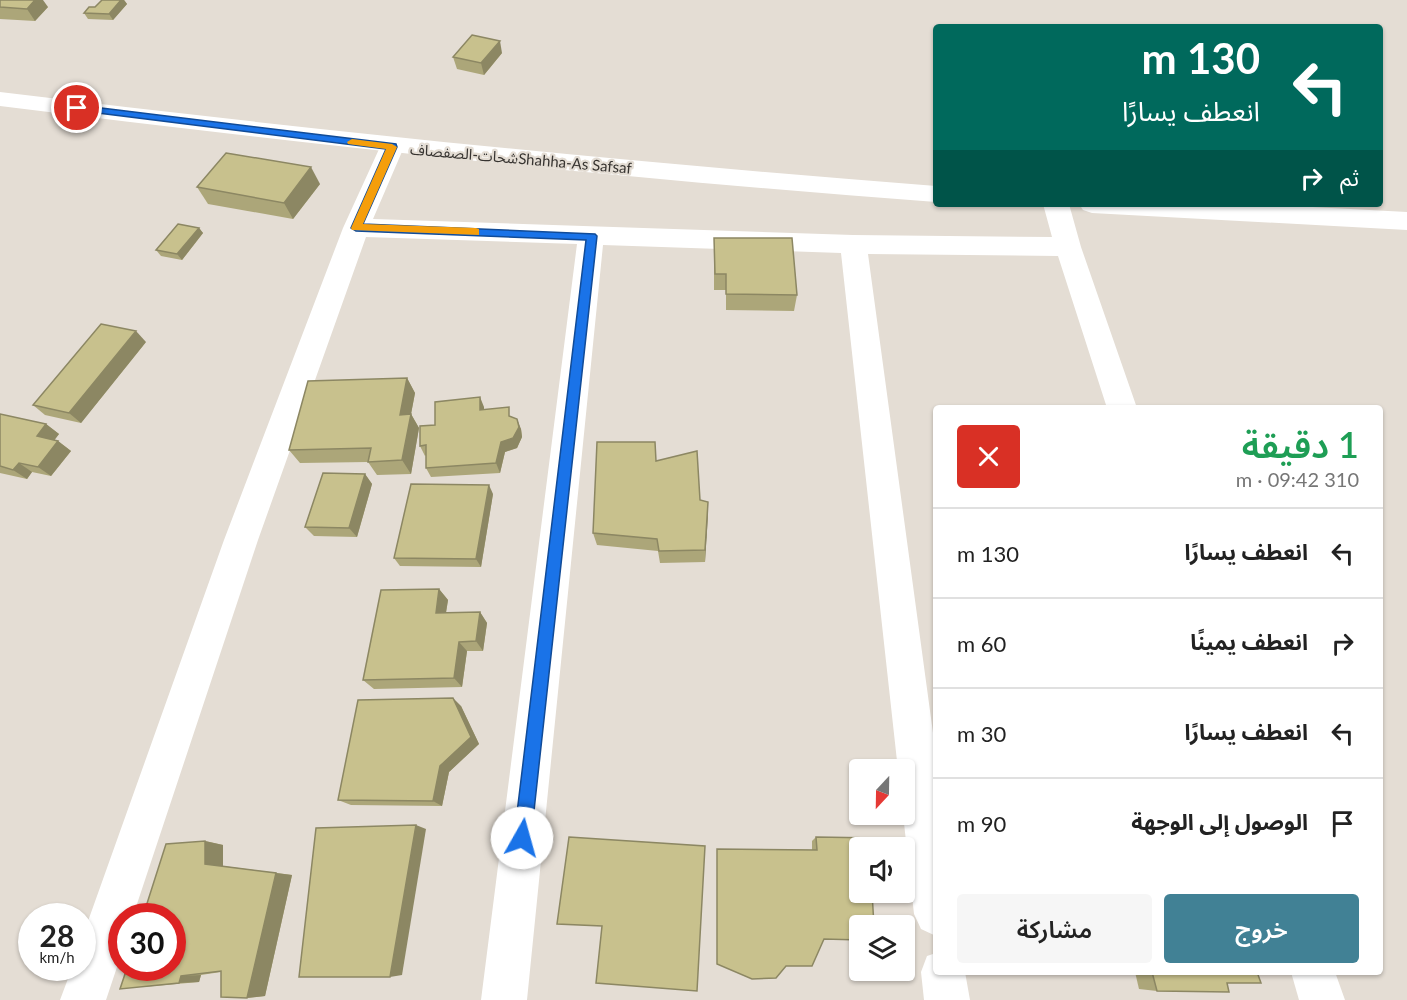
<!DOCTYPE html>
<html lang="ar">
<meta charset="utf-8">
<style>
:root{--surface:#fff;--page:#f6f6f6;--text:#222;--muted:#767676;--line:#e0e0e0;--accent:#418195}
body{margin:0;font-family:Lato,"Noto Sans Arabic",sans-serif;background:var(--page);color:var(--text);direction:rtl;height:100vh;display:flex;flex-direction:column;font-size:22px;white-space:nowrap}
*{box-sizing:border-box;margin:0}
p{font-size:20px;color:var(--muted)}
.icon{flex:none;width:33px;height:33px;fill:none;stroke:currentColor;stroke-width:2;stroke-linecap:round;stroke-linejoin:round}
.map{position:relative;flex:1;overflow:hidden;direction:ltr}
.side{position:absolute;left:933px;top:405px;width:450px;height:570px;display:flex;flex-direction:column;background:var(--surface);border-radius:6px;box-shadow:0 2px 4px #0004;direction:rtl}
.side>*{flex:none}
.hud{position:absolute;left:933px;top:24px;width:450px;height:183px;border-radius:6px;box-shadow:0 2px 4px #0004;direction:rtl;background:#00695c;color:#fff;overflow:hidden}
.needle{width:39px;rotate:202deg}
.fabs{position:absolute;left:849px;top:759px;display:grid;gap:12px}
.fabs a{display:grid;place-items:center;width:66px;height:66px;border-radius:6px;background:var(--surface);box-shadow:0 2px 4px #0004;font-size:30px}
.speed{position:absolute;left:18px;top:903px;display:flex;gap:12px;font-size:30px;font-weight:700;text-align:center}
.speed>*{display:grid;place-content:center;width:78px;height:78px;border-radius:50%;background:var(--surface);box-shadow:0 2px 4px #0004;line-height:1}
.speed small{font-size:15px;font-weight:400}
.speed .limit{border:9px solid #d22;background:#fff;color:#111}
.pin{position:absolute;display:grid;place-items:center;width:51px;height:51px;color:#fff;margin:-26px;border:3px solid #fff;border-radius:50%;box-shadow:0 2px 6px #0007}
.me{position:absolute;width:66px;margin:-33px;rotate:7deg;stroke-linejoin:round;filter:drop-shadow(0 0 4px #0008)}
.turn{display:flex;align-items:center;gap:21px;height:126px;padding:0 24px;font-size:27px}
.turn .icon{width:78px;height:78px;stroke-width:2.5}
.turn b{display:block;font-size:42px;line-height:51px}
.then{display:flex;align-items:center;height:57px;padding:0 24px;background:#0003;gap:12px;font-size:22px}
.round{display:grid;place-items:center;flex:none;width:63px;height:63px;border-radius:6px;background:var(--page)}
.summary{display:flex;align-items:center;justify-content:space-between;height:102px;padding:0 24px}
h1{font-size:36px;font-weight:600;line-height:45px;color:#1e9e55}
.cta{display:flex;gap:12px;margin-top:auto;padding:12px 24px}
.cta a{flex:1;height:69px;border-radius:6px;background:var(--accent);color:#fff;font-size:24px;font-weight:600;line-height:69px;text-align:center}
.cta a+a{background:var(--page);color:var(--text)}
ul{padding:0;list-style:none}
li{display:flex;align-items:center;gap:18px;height:90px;padding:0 24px;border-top:2px solid var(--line)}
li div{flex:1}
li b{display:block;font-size:22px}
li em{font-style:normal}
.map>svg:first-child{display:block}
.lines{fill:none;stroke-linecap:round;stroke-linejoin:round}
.minor{fill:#fff;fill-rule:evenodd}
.major{fill:#fff;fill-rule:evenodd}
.wall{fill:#aca679}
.shaded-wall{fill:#8c8763}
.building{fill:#c8c18d;stroke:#8c8763;stroke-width:1.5}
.route{fill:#1a73e8;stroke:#114b97;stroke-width:1.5}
.slow{fill:#f59e0b}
.labels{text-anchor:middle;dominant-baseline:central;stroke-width:4.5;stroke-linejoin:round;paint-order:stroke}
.far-street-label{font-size:15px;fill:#373431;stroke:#e4ddd4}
</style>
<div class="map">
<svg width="1407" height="1000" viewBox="0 0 1407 1000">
<rect width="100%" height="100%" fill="#e4ddd4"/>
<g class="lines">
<g class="minor">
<path d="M392 139 401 142 404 147 373 219 853 235 1052 237 1043 204H1069L1081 247 1137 408H1107L1058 256 868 254 936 755V936L921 929 914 914 903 814 904 770H898L841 253 603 245 527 1000H481L577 244 366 237 258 540 133 916H122V952L106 1000H60L72 968H82V938L224 540 343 228 380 147 383 142Z"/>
<path d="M936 953V972H965L970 1000H924L921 972 927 956Z"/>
<path d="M1291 972H1335L1345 1000H1299Z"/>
</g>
<g class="major">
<path d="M0 92C311 130 623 162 936 186V202C623 179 311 145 0 106Z"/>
<path d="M1079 204H1255L1407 212V230L1092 213 1083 210Z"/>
</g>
</g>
<g class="wall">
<path d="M0 0 48 7 35 21 0 19Z"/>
<path d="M102 0H124L127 4 113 20 88 19 84 13 95 7Z"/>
<path d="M502 53 484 75 457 69 453 57Z"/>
<path d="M320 184 293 219 208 204 197 187Z"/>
<path d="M199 228 203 233 182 260 161 256 156 250Z"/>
<path d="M714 238 797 295 794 311 726 310V290H714Z"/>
<path d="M146 342 81 423 45 415 33 405Z"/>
<path d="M407 378 415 393 411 414 419 428 411 474 377 475 368 462 300 463 289 450Z"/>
<path d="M484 407V409L512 417 521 429 522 437 517 448 505 452 500 473 431 477 426 468V455L425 456 420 446 435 425Z"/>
<path d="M0 414 46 424 59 434 54 440 58 441 71 451 51 476 32 472 27 479 0 473Z"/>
<path d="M657 461 700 500 708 502 705 562 660 563 658 551 597 545 593 533Z"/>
<path d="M365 474 372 484 357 537 314 536 305 527Z"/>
<path d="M493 494 481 567 400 566 394 558Z"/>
<path d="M439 589 448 600 446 613 480 612 487 623 483 651H467L462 687 374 689 363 680Z"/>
<path d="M461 706 479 744 449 772 442 806 351 805 338 800Z"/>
<path d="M816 837 860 892H879L872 894 824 940 717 964V849L812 850V841Z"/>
<path d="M205 841 223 845V866L292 875 265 996 247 998 221 972 201 975 199 982 143 987Z"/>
<path d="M1135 972H1257L1227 983 1157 991 1139 989Z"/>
</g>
<g class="shaded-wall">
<path d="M25 0H43L48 7 35 21 27 9Z"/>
<path d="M121 0H124L127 4 113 20 109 14Z"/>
<path d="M500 41 502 53 484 75 481 63Z"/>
<path d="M311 167 320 184 293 219 284 203Z"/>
<path d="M199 228 203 233 182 260 177 254Z"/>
<path d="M136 331 146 342 81 423 69 413Z"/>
<path d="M407 378 415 393 411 414 419 428 411 474 402 460 400 415Z"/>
<path d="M480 397 484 407V420L480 410Z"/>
<path d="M517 419 521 429 522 437 517 448 505 452 500 473 496 463 501 442Z"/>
<path d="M46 424 59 434 50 446 37 436Z"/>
<path d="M58 441 71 451 51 476 38 467Z"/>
<path d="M19 463 32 472 27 479 13 470Z"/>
<path d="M365 474 372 484 357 537 349 528Z"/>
<path d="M489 485 493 494 481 567 476 559Z"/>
<path d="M708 502V515L705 562V550Z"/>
<path d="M439 589 448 600 444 624 436 613Z"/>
<path d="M480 612 487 623 483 651 476 641Z"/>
<path d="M459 642 467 651 462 687 454 678Z"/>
<path d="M453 698 461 706 479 744 449 772 442 806 433 801Z"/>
<path d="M416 825 426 829 402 975 390 977Z"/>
<path d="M205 841 223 845V867L205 864Z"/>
<path d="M276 873 292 875 265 996 247 998Z"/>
<path d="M201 975 199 982 179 983 181 976Z"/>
</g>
<g class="building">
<path d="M0 0H35L27 9 0 7Z"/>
<path d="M102 0H121L109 14 84 13 89 7H95Z"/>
<path d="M472 35 500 41 481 63 453 57Z"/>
<path d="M226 153 311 167 284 203 197 187Z"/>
<path d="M178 224 199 228 177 254 156 250Z"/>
<path d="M714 238H792L797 295 726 294V274H715Z"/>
<path d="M101 324 136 331 69 413 33 405Z"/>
<path d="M407 378 400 415 411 414 402 460 368 462 371 448 289 450 308 381Z"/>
<path d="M480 397V410L509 407V416L517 419 519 427 513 438 501 442 496 463 426 468V445L420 446V426L435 425V402Z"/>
<path d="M0 414 46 424 37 436 58 441 38 467 19 463 13 470 0 466Z"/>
<path d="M597 442H655L656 461 697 451 700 500 708 502 705 550 659 551 657 539 593 533Z"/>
<path d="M323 473 365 474 349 528 305 527Z"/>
<path d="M411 484 489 485 476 559 394 558Z"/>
<path d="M439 589 436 613 480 612 476 641 459 642 454 678 363 680 381 590Z"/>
<path d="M453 698 471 737 440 766 433 801 338 800 358 700Z"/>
<path d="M416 825 390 977H299L316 828Z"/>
<path d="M569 837 705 846 697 991 596 983 602 926 557 924Z"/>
<path d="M816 837 876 838 877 848H860V892H872L874 926H860V940L824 939 812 966H786L776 978 752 979 717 964V849L817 850Z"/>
<path d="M205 841V864L276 873 247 998 221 997V971L181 976 179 983 120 989 127 968H172V916H143L166 844Z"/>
<path d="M1152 972H1257L1261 983H1227L1229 992 1157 991Z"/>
</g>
<path class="route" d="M77 105 396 144 397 147 363 224 595 234 597 236 531 838 528 844 522 847 516 844 514 838 586 240 356 231 351 228 386 149 74 110 73 108Z"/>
<path class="slow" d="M352 139 392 144 397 147 363 224 476 228 479 229V235L352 230 351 228 386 149 348 144 347 142Z"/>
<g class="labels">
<g class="far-street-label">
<text transform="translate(521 158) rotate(5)">شحات-الصفصافShahha-As Safsaf</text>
</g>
</g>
</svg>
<div class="fabs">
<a><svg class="needle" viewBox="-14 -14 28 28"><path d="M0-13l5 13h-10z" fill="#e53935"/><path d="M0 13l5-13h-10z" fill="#767676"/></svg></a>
<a><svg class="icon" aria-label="sound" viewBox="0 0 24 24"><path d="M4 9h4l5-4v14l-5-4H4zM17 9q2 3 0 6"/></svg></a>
<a><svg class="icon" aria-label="layers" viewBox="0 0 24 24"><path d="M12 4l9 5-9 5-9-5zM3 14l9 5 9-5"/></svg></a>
</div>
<div class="speed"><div>28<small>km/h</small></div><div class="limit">30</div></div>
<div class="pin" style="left:77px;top:108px;background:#d93025"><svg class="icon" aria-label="arrive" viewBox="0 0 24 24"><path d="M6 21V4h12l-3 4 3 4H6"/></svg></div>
<svg class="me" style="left:522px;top:838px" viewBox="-20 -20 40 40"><circle r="19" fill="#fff"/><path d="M0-13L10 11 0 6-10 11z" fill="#1a73e8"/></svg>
<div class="hud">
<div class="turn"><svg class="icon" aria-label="left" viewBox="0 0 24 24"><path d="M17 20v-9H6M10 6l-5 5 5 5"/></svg><div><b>130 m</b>انعطف يسارًا</div></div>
<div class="then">ثم<svg class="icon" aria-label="right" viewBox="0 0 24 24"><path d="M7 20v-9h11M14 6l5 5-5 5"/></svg></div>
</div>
<section class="side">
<div class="summary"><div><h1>1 دقيقة</h1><p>310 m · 09:42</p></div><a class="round" style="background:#d93025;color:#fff"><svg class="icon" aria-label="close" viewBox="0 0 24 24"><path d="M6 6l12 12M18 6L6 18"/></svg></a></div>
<ul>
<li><svg class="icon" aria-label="left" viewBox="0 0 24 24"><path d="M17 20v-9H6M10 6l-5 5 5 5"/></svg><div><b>انعطف يسارًا</b></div><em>130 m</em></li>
<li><svg class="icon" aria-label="right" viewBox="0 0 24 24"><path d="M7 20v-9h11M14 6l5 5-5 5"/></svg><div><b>انعطف يمينًا</b></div><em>60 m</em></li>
<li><svg class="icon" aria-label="left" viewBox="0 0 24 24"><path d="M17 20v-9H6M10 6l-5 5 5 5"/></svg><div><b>انعطف يسارًا</b></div><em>30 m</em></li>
<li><svg class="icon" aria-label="arrive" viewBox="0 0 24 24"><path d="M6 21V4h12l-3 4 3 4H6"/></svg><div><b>الوصول إلى الوجهة</b></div><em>90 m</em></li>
</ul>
<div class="cta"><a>خروج</a><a>مشاركة</a></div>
</section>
</div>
